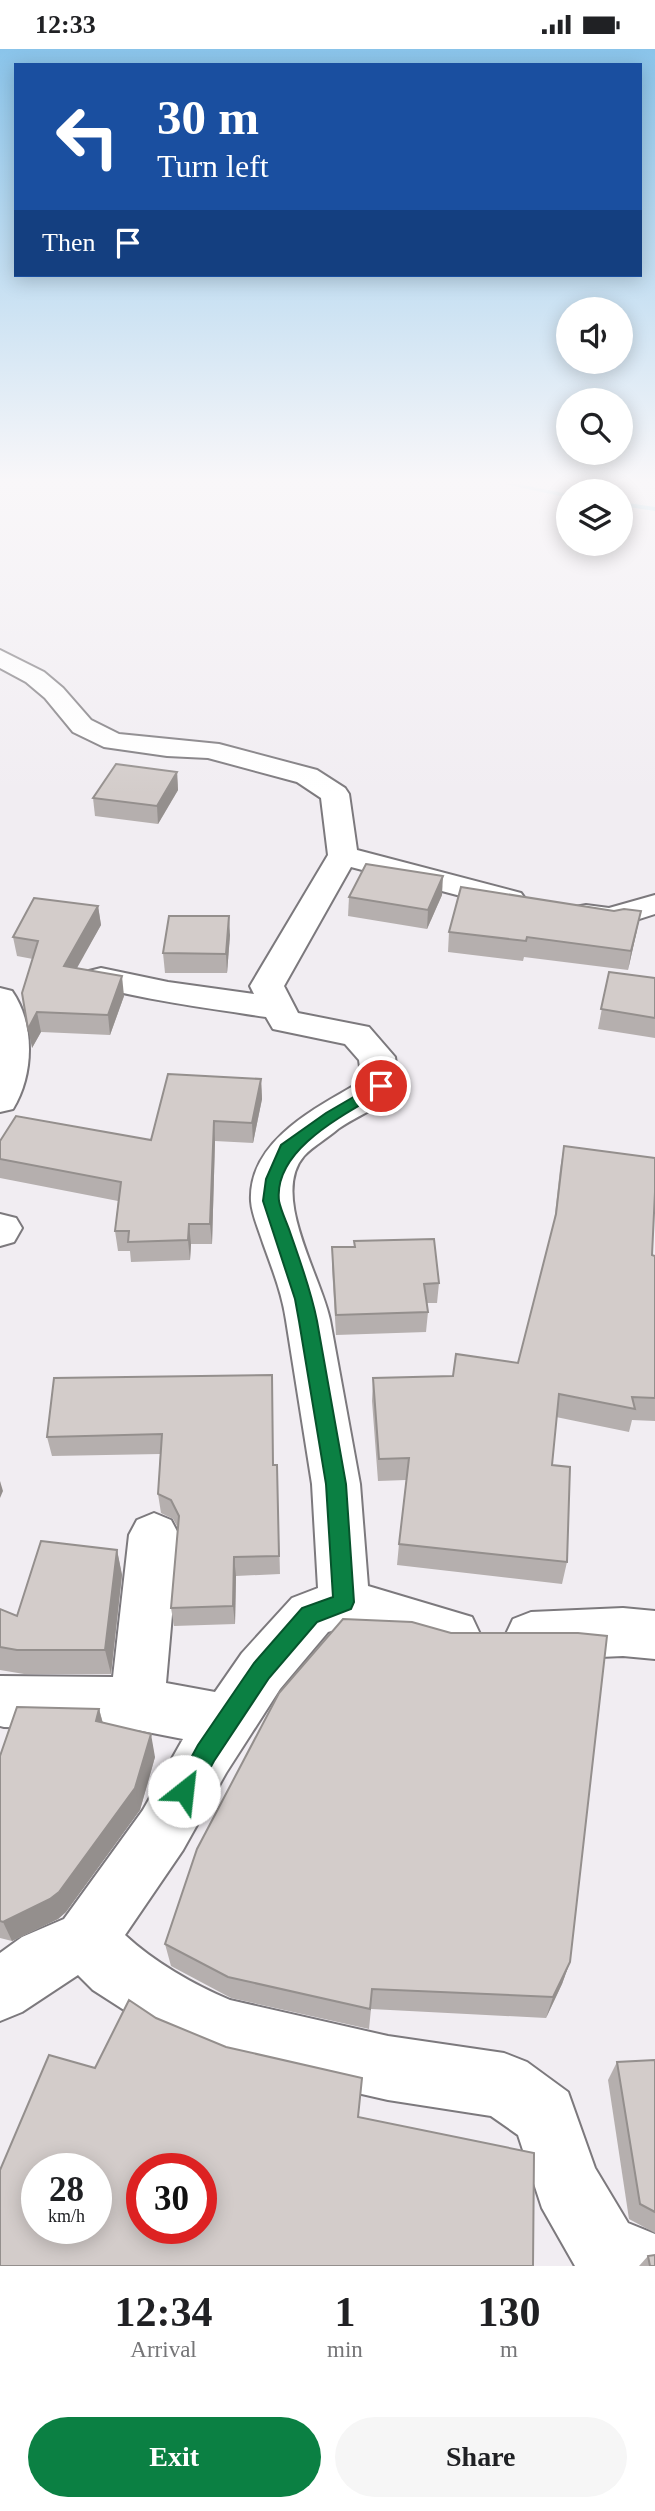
<!DOCTYPE html>
<style>
:root{--surface:#fff;--page:#f6f6f6;--text:#202124;--muted:#757577;--accent:#0b8043}
body{margin:0;font-family:"Times New Roman",serif;background:var(--page);color:var(--text);height:100vh;display:flex;flex-direction:column;font-size:26px;white-space:nowrap}
*{box-sizing:border-box;margin:0}
p{font-size:23px;color:var(--muted)}
.icon{flex:none;width:38px;height:38px;fill:none;stroke:currentColor;stroke-width:2;stroke-linecap:round;stroke-linejoin:round}
.map{position:relative;height:2217px;overflow:hidden}
.panel{display:flex;flex-direction:column;background:var(--surface);flex:1}
.panel>*{flex:none}
.banner{position:absolute;left:14px;top:14px;width:628px;height:214px;border-radius:0px;box-shadow:0 4px 18px #0003;background:#1a4fa0;color:#fff;overflow:hidden}
.fabs{position:absolute;left:556px;top:248px;display:grid;gap:14px}
.fabs a{display:grid;place-items:center;width:77px;height:77px;border-radius:50%;background:var(--surface);box-shadow:0 4px 18px #0003;font-size:35px}
.speed{position:absolute;left:21px;top:2104px;display:flex;gap:14px;font-size:35px;font-weight:700;text-align:center}
.speed>*{display:grid;place-content:center;width:91px;height:91px;border-radius:50%;background:var(--surface);box-shadow:0 4px 18px #0003;line-height:1}
.speed small{font-size:18px;font-weight:400}
.speed .limit{border:10px solid #d22;background:#fff;color:#111}
.pin{position:absolute;display:grid;place-items:center;width:60px;height:60px;color:#fff;margin:-30px;border:4px solid #fff;border-radius:50%;box-shadow:0 2px 7px #0007}
.me{position:absolute;width:77px;margin:-38px;rotate:29deg;stroke-linejoin:round;filter:drop-shadow(0 0 5px #0008)}
.turn{display:flex;align-items:center;gap:24px;height:147px;padding:0 28px;font-size:32px}
.turn .icon{width:91px;height:91px;stroke-width:2.5}
.turn b{display:block;font-size:49px;line-height:60px}
.then{display:flex;align-items:center;height:66px;padding:0 28px;background:#0003;gap:14px;font-size:26px}
.eta{display:flex;justify-content:space-evenly;align-items:center;height:119px;text-align:center}
.eta b{font-size:42px;font-weight:700;line-height:49px}
.action{display:flex;gap:14px;margin-top:auto;padding:14px 28px}
.action a{flex:1;height:80px;border-radius:42px;background:var(--accent);color:#fff;font-size:28px;font-weight:700;line-height:80px;text-align:center}
.action a+a{background:var(--page);color:var(--text)}
.status{display:flex;justify-content:space-between;align-items:center;height:49px;padding:0 35px;background:var(--surface);direction:ltr}
.status svg{height:19px;fill:currentColor}
.map>svg:first-child{display:block}
.lines{fill:none;stroke-linecap:round;stroke-linejoin:round}
.stream{fill:#9ddced;fill-rule:evenodd}
.street-casing{stroke:#7c797d;stroke-width:4}
.street{fill:#fff;fill-rule:evenodd}
.wall{fill:#b5afae}
.shaded-wall{fill:#948f8d}
.building{fill:#d3ccca;stroke:#948f8d;stroke-width:2;fill-rule:evenodd}
.route{fill:#0b8043;stroke:#07532c;stroke-width:2}
</style>
<div class="status"><b>12:33</b><svg viewBox="0 0 49 12"><path d="M0 12V9h3v3zM5 12V6h3v6zM10 12V3h3v9zM15 12V0h3v12zM26 1h20v11H26zM47 4h2v5h-2z"/></svg></div>
<div class="map">
<svg width="655" height="2217" viewBox="0 0 655 2217">
<rect width="100%" height="100%" fill="#f1edf2"/>
<g class="lines">
<g class="stream">
<path d="M505 435H517L569 445V449Z"/>
<path d="M621 453 655 458V462L621 457Z"/>
</g>
<g class="street-casing">
<g id="street">
<path d="M0 601 44 623 63 639 91 671 119 685 219 695 317 721 345 739 349 745 357 801 521 844 526 851 521 858 510 860 351 818 284 937 298 964 369 978 395 1008 399 1037C387 1057 357 1066 338 1080 328 1089 313 1097 304 1107 270 1146 321 1227 330 1271L360 1435 368 1537 472 1568 480 1585 472 1602 454 1609 344 1578 328 1583 280 1640 226 1724 183 1801 125 1886C154 1913 194 1936 230 1951L388 1987 504 2004 527 2013 568 2043 595 2119 628 2174 655 2185V2217H575L542 2159 518 2086 491 2067 388 2051 230 2015 163 1986 93 1941 78 1926 22 1963 0 1972V1904L22 1888 64 1870 143 1761 183 1690 137 1681 4 1678 0 1677V1627L113 1628 129 1486 137 1471 154 1464 171 1471 179 1486 166 1634 215 1643 242 1604 292 1549 318 1539 312 1435 286 1271C282 1244 272 1219 263 1194 259 1181 252 1166 251 1152 248 1091 318 1058 362 1032L359 1011 345 995 273 980 266 968C206 959 147 951 89 936L84 929 89 922 101 919 168 933 254 945 250 937 328 806 321 749 297 733 208 709 167 707 104 698 73 683 45 649 26 633 0 619Z"/>
<path d="M655 846V865L611 879 575 872 570 865 575 858 586 856 609 859Z"/>
<path d="M0 939 12 942C35 975 34 1025 13 1060L0 1063Z"/>
<path d="M0 1165 16 1169 22 1179 14 1193 0 1197Z"/>
<path d="M623 1559 655 1562V1610L623 1607 531 1611 513 1604 505 1587 513 1570 531 1563Z"/>
</g>
</g>
<use href="#street" class="street"/>
</g>
<g class="wall">
<path d="M177 723 178 741 158 775 95 767 93 749Z"/>
<path d="M442 846 427 880 348 867 349 848Z"/>
<path d="M98 857 101 876 76 919 124 947 110 986 41 983 32 999 33 910 17 907 13 888Z"/>
<path d="M637 881 628 921 524 908 523 912 448 903 449 883Z"/>
<path d="M230 886 227 924H165L163 904Z"/>
<path d="M609 923 655 929V989L598 980Z"/>
<path d="M261 1030 262 1050 253 1094 215 1092 212 1195H191L190 1211 131 1213 130 1202H118L115 1182 118 1152 0 1129V1092L151 1091Z"/>
<path d="M564 1097 652 1206 655 1207V1372L632 1371 629 1383 556 1368 552 1416 567 1513 562 1535 397 1516 399 1495 406 1431 378 1432 372 1352 373 1329 453 1327 518 1314 554 1174 560 1120Z"/>
<path d="M354 1192 439 1234 437 1254H427L428 1263 426 1283 336 1286 332 1218V1198H354Z"/>
<path d="M272 1326 273 1416H277L280 1525 236 1527 235 1575 174 1577 171 1559 178 1479 173 1470 161 1464 158 1445 160 1405 52 1407 47 1388Z"/>
<path d="M117 1501 122 1526 111 1625H24L0 1621V1560L17 1567Z"/>
<path d="M99 1660 103 1674 155 1708 140 1761 66 1863 58 1870 12 1892 0 1889V1707Z"/>
<path d="M165 1895 570 1913 562 1935 546 1969 371 1960 369 1980 231 1949 171 1917Z"/>
<path d="M655 2011V2184L629 2170 608 2031 617 2013Z"/>
<path d="M648 2207 655 2217H639Z"/>
</g>
<g class="shaded-wall">
<path d="M177 723 178 741 158 775 157 757Z"/>
<path d="M443 827 442 846 427 880 428 861Z"/>
<path d="M98 857 101 876 67 937 64 917Z"/>
<path d="M641 862 637 881 628 921 631 902Z"/>
<path d="M229 867 230 886 227 924 226 905Z"/>
<path d="M122 927 124 947 110 986 108 966Z"/>
<path d="M37 963 41 983 32 999 28 980Z"/>
<path d="M261 1030 262 1050 253 1094 252 1074Z"/>
<path d="M214 1072 215 1092 212 1195 210 1175Z"/>
<path d="M189 1175 191 1195 190 1211 188 1191Z"/>
<path d="M0 1432 3 1442 0 1449Z"/>
<path d="M117 1501 122 1526 111 1625 105 1601Z"/>
<path d="M234 1508 236 1527 235 1575 233 1557Z"/>
<path d="M99 1660 105 1683 96 1672Z"/>
<path d="M151 1685 155 1708 140 1761 66 1863 58 1870 12 1892 3 1873Z"/>
<path d="M570 1913 562 1935 546 1969 553 1948Z"/>
</g>
<g class="building">
<path d="M116 715 177 723 157 757 93 749Z"/>
<path d="M366 815 443 827 428 861 349 848Z"/>
<path d="M461 838 614 862 624 860 641 862 631 902 527 888 526 892 449 883Z"/>
<path d="M34 849 98 857 64 917 122 927 108 966 37 963 28 980 22 944 38 892 13 888Z"/>
<path d="M169 867H229L226 905 163 904Z"/>
<path d="M609 923 655 929V969L601 960Z"/>
<path d="M168 1025 261 1030 252 1074 214 1072 210 1175H189L188 1191 128 1193 129 1182H115L121 1133 0 1110V1092L16 1067 151 1091Z"/>
<path d="M564 1097 655 1109V1143L652 1206 655 1207V1349L632 1348 635 1360 559 1345 552 1416 570 1418 567 1513 399 1495 409 1409 379 1410 373 1329 453 1327 456 1305 518 1314 556 1165Z"/>
<path d="M434 1190 439 1234 424 1235 428 1263 336 1266 332 1198H355L354 1192Z"/>
<path d="M272 1326 273 1416H277L279 1507 234 1508 233 1557 171 1559 179 1467 171 1451 158 1445 162 1385 47 1388 54 1329Z"/>
<path d="M41 1492 117 1501 105 1601H17L0 1598V1560L17 1567Z"/>
<path d="M343 1570 412 1573 451 1584H578L607 1587 570 1913 553 1948 372 1940 370 1960 228 1928 165 1895 197 1800 279 1644Z"/>
<path d="M17 1658 99 1660 96 1672 151 1685 135 1739 59 1843 50 1850 3 1873 0 1872V1707Z"/>
<path d="M129 1951 156 1969 226 1998 362 2029 358 2068 534 2104 533 2217H0V2121L49 2006 95 2019ZM37 2119H96V2179H37ZM142 2119H201V2179H142Z"/>
<path d="M655 2011V2163L640 2155 617 2013Z"/>
<path d="M655 2206V2217H650L648 2207Z"/>
</g>
<linearGradient id="sky" x2="0" y2="1"><stop stop-color="#8ac4ea"/><stop offset="0.58" stop-color="#f9f7f9"/><stop offset="1" stop-color="#f9f7f9" stop-opacity="0"/></linearGradient>
<rect width="655" height="745" fill="url(#sky)"/>
<path class="route" d="M381 1032 386 1034 388 1037 386 1041C348 1064 273 1099 279 1152 281 1162 287 1174 290 1183 300 1212 311 1241 317 1272L346 1435 354 1553 351 1560 317 1573 269 1629 214 1712 193 1751 184 1754 176 1751 173 1742 198 1696 254 1614 302 1559 333 1548 326 1435 299 1272 295 1250 263 1152 266 1130 281 1096 326 1064Z"/>
</svg>
<div class="fabs">
<a><svg class="icon" aria-label="sound" viewBox="0 0 24 24"><path d="M4 9h4l5-4v14l-5-4H4zM17 9q2 3 0 6"/></svg></a>
<a><svg class="icon" aria-label="search" viewBox="0 0 24 24"><circle cx="10" cy="10" r="6"/><path d="M15 15l6 6"/></svg></a>
<a><svg class="icon" aria-label="layers" viewBox="0 0 24 24"><path d="M12 4l9 5-9 5-9-5zM3 14l9 5 9-5"/></svg></a>
</div>
<div class="speed"><div>28<small>km/h</small></div><div class="limit">30</div></div>
<div class="pin" style="left:381px;top:1037px;background:#d93025"><svg class="icon" aria-label="arrive" viewBox="0 0 24 24"><path d="M6 21V4h12l-3 4 3 4H6"/></svg></div>
<svg class="me" style="left:184px;top:1742px" viewBox="-20 -20 40 40"><circle r="19" fill="#fff"/><path d="M0-13L10 11 0 6-10 11z" fill="#0b8043"/></svg>
<div class="banner">
<div class="turn"><svg class="icon" aria-label="left" viewBox="0 0 24 24"><path d="M17 20v-9H6M10 6l-5 5 5 5"/></svg><div><b>30 m</b>Turn left</div></div>
<div class="then">Then<svg class="icon" aria-label="arrive" viewBox="0 0 24 24"><path d="M6 21V4h12l-3 4 3 4H6"/></svg></div>
</div>
</div>
<section class="panel">
<div class="eta">
<div><b>12:34</b><p>Arrival</p></div>
<div><b>1</b><p>min</p></div>
<div><b>130</b><p>m</p></div>
</div>
<div class="action"><a>Exit</a><a>Share</a></div>
</section>
